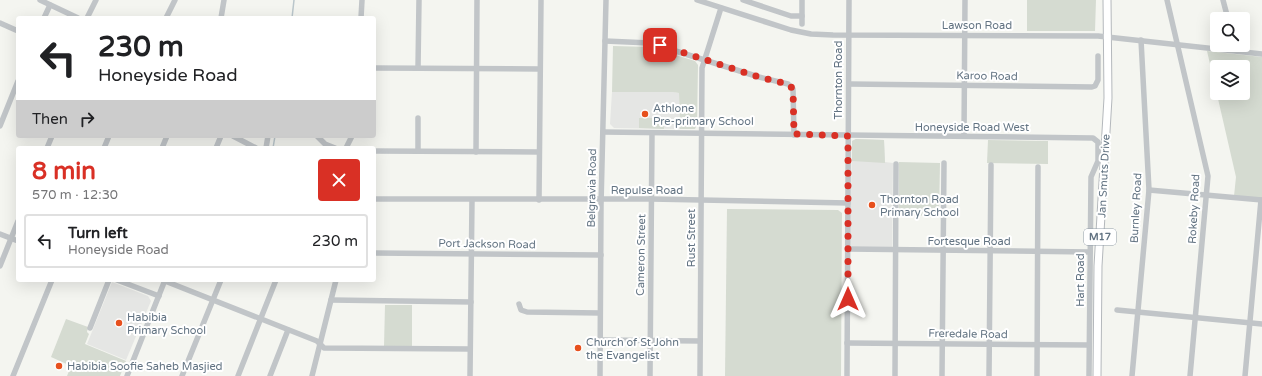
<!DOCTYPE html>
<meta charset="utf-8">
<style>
:root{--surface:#fff;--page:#f6f6f6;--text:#202124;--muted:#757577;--line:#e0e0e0;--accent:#d93025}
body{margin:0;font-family:"Varela Round",sans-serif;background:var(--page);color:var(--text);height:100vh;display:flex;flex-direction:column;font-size:15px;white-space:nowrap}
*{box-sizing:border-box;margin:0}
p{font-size:13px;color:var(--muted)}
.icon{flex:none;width:22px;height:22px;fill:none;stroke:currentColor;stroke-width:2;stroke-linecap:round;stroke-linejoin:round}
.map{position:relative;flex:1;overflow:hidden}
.panel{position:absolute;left:16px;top:146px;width:360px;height:136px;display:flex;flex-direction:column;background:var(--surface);border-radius:4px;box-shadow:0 4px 16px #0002}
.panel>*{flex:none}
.top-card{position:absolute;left:16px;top:16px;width:360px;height:122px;border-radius:4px;box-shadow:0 4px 16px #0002;background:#fff;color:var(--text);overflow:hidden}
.fabs{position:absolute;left:1210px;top:12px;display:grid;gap:8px}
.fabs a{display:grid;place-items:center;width:40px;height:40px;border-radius:4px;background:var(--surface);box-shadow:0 4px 16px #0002;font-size:20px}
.pin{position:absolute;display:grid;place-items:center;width:34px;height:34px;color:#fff;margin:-17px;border-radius:8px;box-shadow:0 2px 6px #0006}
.me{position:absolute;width:44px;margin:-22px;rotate:0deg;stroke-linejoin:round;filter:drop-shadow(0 0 3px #0008)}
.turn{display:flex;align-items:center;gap:14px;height:84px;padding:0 16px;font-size:18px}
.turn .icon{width:52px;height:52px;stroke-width:2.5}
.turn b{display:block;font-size:28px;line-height:34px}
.then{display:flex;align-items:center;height:38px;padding:0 16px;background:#0003;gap:8px;font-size:15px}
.round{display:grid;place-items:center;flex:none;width:42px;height:42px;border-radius:4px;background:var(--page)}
.headline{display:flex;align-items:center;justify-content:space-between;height:68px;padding:0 16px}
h1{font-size:24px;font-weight:700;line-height:30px;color:var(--accent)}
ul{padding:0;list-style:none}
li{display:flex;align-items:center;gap:12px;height:54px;margin:0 8px 6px;padding:0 8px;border:2px solid var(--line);border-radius:4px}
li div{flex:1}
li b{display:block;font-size:15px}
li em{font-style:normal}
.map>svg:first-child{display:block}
.built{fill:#e5e6e4}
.green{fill:#d5dbd1;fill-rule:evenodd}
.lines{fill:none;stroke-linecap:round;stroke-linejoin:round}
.stream{stroke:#bac6cb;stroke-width:1.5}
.major-casing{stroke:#b4b8bc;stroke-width:9}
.minor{stroke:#c1c5c8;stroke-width:5.5}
.major{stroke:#fff;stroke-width:7}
.route{stroke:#d93025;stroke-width:7;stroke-dasharray:0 12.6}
.poi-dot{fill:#e7501d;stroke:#fff;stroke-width:1.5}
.labels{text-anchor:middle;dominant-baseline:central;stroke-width:4;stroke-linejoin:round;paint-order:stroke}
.shield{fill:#fff;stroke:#919da8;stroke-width:1}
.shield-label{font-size:10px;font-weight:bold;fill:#627382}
.street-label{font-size:11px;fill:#627382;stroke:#fff}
.poi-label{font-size:11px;fill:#627382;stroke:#fff;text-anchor:start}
</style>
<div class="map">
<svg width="1262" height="376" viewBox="0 0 1262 376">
<rect width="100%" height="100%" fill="#f4f5f0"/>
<g class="built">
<path d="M612 92H674L679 93 680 129 614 128 610 124Z"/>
<path d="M856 139 884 140 885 162 893 163 892 247H850L852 141Z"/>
<path d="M112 282 148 296 151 301 126 360 87 344Z"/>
</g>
<g class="green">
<path d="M1027 0H1096L1095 31H1027Z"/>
<path d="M613 46 650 47 695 61 698 65 697 125 695 129H680L679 93 673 92H612Z"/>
<path d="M1207 51 1262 57V198L1234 196 1236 177ZM1217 67H1243V93H1217Z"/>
<path d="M639 118H664V129L639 128Z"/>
<path d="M856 139 884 140 885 163 852 161V141Z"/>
<path d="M988 140 1048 141V164L987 163Z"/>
<path d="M899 162 940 163 939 216 899 215Z"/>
<path d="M727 209 838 210 842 213 841 376H725Z"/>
<path d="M385 305H412V346H384Z"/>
<path d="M66 319 88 327 87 332 89 334 85 344 126 361 120 376H67L71 366 51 357Z"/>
</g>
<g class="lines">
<g class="stream">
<path d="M292 18 294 0"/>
<path d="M273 148 275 136"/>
</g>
<g class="major-casing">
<path id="major" d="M1097 376 1098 266 1108 98 1107 0"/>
</g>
<g class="minor">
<path d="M40 0 78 18"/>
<path d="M697 0 791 30 811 34 833 35 1098 36 1262 54"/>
<path d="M743 0 791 16H802"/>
<path d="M1167 0 1208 176 1190 376"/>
<path d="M1223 0 1228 19"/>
<path d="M44 18 50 5"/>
<path d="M87 18 96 0"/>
<path d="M166 18 175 0"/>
<path d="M221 18 224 0"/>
<path d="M361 18 362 0"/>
<path d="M0 23 18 31"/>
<path d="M802 24V0"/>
<path d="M605 41 650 43 759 77 788 84 793 89 794 135"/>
<path d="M374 68 540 69"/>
<path d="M418 68 419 0"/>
<path d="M849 84 1092 87 1095 86 1098 80V56"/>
<path d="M0 126 18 81"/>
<path d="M603 132 1093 138 1098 142V161L1091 177 1089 376"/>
<path d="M233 136 256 148"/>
<path d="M317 136 325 144 335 148"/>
<path d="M964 136 965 0"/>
<path d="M47 148 52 136"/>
<path d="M104 148 109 136"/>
<path d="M162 148 167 136"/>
<path d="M216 148 221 136"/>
<path d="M266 148 268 136"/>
<path d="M346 148 352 136"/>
<path d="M374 151 539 152"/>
<path d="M418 151V118"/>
<path d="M476 152 477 0"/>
<path d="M1149 190 1262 200"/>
<path d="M374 199H651L848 203"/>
<path d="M539 200 541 0"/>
<path d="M0 234 18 241"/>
<path d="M848 249 1090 252"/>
<path d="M374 253 601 255"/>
<path d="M0 266 18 221"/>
<path d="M117 280 159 296"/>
<path d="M165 281 317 341 324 348 470 349"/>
<path d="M331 300 471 302"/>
<path d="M519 304 521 310 527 312 600 313"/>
<path d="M1117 310 1262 324"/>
<path d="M90 328 109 280"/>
<path d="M600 340 700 341"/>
<path d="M847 343 1089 345"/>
<path d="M13 376 52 280"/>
<path d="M127 376 165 280"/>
<path d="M182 376 221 280"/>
<path d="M238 376 276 280"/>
<path d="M270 376 288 330"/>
<path d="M312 376 336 280"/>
<path d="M470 376 472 200"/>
<path d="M600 376 601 205 606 0"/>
<path d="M650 376 652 133"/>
<path d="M700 376 702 68 721 8"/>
<path d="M847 376 849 0"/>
<path d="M895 376 896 164"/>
<path d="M942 376 944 163"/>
<path d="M989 376 991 165"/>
<path d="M1037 376 1038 167"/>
<path d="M1132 376 1149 190 1141 40"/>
<path d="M1245 376 1261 200"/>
</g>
<use href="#major" class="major"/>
</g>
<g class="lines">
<path class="route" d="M660 45 759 77 788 84 793 89 794 134 848 136V299"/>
</g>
<g class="poi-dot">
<circle cx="645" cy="114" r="4"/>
<circle cx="872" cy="205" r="4"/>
<circle cx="119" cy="323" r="4"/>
<circle cx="578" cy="348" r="4"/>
<circle cx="59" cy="366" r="4"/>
</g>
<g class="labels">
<rect class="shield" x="1084" y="229" width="32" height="16" rx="3"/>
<g class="shield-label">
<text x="1100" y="237">M17</text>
</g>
<g class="street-label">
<text x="977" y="25">Lawson Road</text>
<text transform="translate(987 76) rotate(1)">Karoo Road</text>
<text transform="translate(838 80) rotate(-90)">Thornton Road</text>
<text x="972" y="127">Honeyside Road West</text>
<text transform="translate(1104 176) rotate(-87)">Jan Smuts Drive</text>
<text transform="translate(592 188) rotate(-89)">Belgravia Road</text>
<text x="647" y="190">Repulse Road</text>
<text transform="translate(1136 208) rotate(-87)">Burnley Road</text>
<text transform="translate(1194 209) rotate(-87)">Rokeby Road</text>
<text transform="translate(691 238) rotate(-90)">Rust Street</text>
<text x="969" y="241">Fortesque Road</text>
<text transform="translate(487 244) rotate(1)">Port Jackson Road</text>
<text transform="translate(641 255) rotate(-89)">Cameron Street</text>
<text transform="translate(1080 280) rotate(-90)">Hart Road</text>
<text transform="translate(968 334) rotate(1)">Freredale Road</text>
</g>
<g class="poi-label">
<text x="653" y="108">Athlone<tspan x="653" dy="13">Pre-primary School</tspan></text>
<text x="880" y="199">Thornton Road<tspan x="880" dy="13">Primary School</tspan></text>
<text x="127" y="317">Habibia<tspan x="127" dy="13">Primary School</tspan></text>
<text x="586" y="342">Church of St John<tspan x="586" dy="13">the Evangelist</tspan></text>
<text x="67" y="366">Habibia Soofie Saheb Masjied</text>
</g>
</g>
</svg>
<div class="fabs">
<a><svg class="icon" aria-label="search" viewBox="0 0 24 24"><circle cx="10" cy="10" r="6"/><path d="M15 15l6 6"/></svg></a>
<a><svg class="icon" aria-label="layers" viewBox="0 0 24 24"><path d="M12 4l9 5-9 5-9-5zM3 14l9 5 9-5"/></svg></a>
</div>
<div class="pin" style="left:660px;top:45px;background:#d93025"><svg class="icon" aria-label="arrive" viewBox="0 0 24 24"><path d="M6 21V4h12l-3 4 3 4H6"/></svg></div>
<svg class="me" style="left:848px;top:299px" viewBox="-20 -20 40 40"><path d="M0-17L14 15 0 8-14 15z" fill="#d93025" stroke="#fff" stroke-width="4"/></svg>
<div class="top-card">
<div class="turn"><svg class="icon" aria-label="left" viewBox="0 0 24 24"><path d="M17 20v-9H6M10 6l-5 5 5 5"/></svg><div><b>230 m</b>Honeyside Road</div></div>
<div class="then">Then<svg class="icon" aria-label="right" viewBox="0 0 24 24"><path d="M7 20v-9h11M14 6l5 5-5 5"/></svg></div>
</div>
<section class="panel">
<div class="headline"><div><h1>8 min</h1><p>570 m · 12:30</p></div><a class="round" style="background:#d93025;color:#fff"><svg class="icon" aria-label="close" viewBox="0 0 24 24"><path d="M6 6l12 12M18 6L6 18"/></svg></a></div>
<ul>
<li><svg class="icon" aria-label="left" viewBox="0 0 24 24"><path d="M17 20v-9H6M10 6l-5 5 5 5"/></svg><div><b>Turn left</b><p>Honeyside Road</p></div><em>230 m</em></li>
</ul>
</section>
</div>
